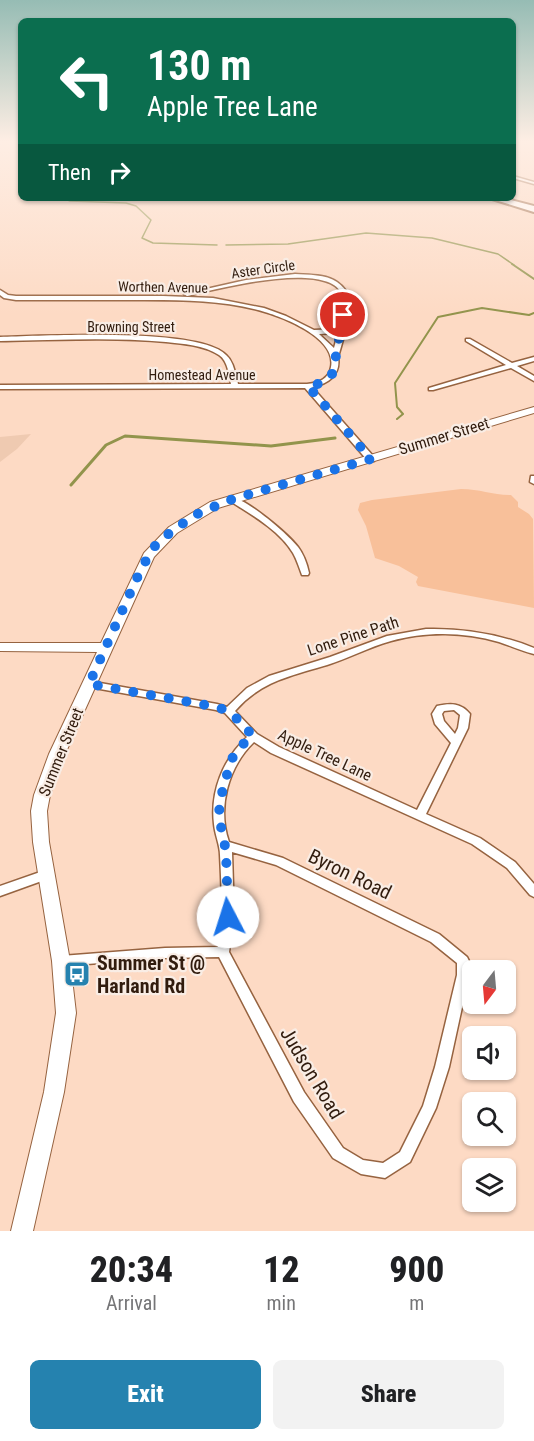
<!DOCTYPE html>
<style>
:root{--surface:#fff;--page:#f2f2f2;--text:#202124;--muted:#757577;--accent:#2582af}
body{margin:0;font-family:"Roboto Condensed",sans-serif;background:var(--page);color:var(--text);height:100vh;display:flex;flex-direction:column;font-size:22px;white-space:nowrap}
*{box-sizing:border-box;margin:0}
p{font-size:20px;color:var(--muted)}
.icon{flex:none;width:33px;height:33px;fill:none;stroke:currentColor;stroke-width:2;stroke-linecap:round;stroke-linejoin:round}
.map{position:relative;height:1231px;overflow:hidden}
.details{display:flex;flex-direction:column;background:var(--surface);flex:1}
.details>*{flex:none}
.guide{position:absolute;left:18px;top:18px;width:498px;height:183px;border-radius:9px;box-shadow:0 2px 4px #0004;background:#0b6e4f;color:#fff;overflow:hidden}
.needle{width:39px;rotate:196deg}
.fabs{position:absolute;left:462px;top:960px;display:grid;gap:12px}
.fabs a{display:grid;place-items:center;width:54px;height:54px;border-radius:9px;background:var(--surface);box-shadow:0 2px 4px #0004;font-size:30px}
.pin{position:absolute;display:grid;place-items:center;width:51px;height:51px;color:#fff;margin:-26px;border:3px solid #fff;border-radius:50%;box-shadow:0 2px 6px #0007}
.me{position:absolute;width:66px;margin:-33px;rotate:355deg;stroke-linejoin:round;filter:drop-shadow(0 0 4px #0008)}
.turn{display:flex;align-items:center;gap:21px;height:126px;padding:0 30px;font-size:27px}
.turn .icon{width:78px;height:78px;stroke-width:2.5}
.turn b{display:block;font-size:42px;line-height:51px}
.then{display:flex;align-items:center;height:57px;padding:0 30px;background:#0003;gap:12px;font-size:22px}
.eta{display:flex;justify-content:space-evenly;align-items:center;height:102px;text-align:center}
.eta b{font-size:36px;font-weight:800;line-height:42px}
.primary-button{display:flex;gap:12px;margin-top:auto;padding:12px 30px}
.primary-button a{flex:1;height:69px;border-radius:9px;background:var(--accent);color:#fff;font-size:24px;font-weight:800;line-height:69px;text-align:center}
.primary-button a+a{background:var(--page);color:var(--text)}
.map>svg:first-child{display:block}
.built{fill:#efcab1}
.green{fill:#f8c09a}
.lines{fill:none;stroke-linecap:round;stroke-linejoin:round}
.stream-far2{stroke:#92944c;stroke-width:1.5}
.stream-far1{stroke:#92944c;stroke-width:2}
.stream{stroke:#92944c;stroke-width:3}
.street-casing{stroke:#966340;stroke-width:3}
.secondary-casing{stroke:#966340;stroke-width:2}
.highway-casing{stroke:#966340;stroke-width:4}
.street{fill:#fff;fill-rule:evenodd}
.secondary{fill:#fff;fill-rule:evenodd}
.highway{fill:#fff;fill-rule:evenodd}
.route{stroke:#1a73e8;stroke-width:10;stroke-dasharray:0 18}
.labels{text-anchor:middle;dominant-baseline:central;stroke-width:4.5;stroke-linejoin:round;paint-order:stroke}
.far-street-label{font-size:14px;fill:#311c0e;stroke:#f9ede5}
.street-label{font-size:16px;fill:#311c0e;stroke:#f9ede5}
.near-street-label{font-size:20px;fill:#311c0e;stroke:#f9ede5}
.near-poi-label{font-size:20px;font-weight:bold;fill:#311c0e;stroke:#f9ede5;text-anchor:start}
</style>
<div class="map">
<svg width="534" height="1231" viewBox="0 0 534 1231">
<rect width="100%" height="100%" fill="#fddac4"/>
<path class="built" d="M31 434 17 449 0 462V437Z"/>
<path class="green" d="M461 489C480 489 492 495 511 495L518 502V507L529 514 533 519 534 608 418 586 416 582 418 577 399 566 375 558 366 526 358 510 360 503 372 500Z"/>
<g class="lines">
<g class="stream-far2">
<path d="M62 198 70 201 126 203 136 206 151 220 142 238 153 243 217 245"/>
<path d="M226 245 288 244 366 233 432 238 498 254 514 265"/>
</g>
<g class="stream-far1">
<path d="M512 264 534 279"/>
<path d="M397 419 403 414 397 407 395 383 438 317 482 308 529 315 534 313"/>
</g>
<path class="stream" d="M71 485 106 445 125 436 271 446 335 438"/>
<g class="street-casing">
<g id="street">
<path d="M513 176 534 182V184L513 178Z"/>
<path d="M295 274C308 275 326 274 337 282 340 284 345 289 347 292 354 304 342 344 338 357 341 375 328 384 312 387L374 457V461H368L305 388 0 389V385L231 384C229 375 228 361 219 355 204 345 183 344 166 342 111 337 55 340 0 341V337C42 336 200 327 226 355 234 362 235 374 238 384H307C318 383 329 379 331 367 337 337 281 316 258 310 216 299 173 300 131 300 92 300 54 300 16 300L4 298 0 295V290L8 295 16 296H163L213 298 264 308 286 316 314 330 338 329C341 320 347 301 341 292 322 261 217 289 187 296L184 294 246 280ZM338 333 334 348 319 334Z"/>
<path d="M466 339H470L512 363 534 357V361L517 366 534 376V381L511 368 433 390H429V388L506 365 466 341Z"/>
<path d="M531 476H534V484L530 482Z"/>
<path d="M230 497C245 497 289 535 298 547 304 555 307 564 309 573L308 575H302C299 567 297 560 293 553 279 530 252 515 230 501L229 499Z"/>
<path d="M426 629C464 628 499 634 534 648V654C522 651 511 646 499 642 465 632 426 631 391 641 369 647 349 658 327 665 291 676 261 681 235 711L257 734 279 747 417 810 451 743 435 724 432 714 437 706C451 703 461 703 470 714L468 728 426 814 480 838 515 862 534 884V897L530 895 507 868 472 844 271 753 254 742C228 767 217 808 229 842L283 858 439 934 467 957 469 961V975L449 1067 436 1108 410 1162 385 1178 361 1174 333 1158 294 1102 219 957 165 958 61 966 57 965 55 961 57 957 61 956 165 948 218 947C219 936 222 925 222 915 222 895 221 875 220 855 220 845 215 835 214 824 210 792 223 759 247 737L225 713 216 710 89 687 86 686 84 684 86 682 89 681 217 704 227 707 247 688 269 676 330 657 387 636ZM454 710 460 715 458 728 455 734 444 721 442 714 444 711ZM232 852 276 865 431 942 457 963V975L435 1067 423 1106 400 1152 383 1163 363 1160 343 1148 304 1092 229 952 234 917Z"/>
<path d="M46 870 50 872 52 875 50 878 0 896V886Z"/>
</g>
</g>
<g class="secondary-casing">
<path id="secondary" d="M534 407V413L218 508 177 533 154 557 65 754 50 795 47 811 49 842 70 961 76 1013 64 1092 33 1231H11L44 1092 56 1013 52 961 33 842 31 811 34 795 49 754 97 652 0 651V643H101L144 553 169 527 210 502Z"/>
</g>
<g class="highway-casing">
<path id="highway" d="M489 198H503L534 206V212Z"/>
</g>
<use href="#street" class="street"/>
<use href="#secondary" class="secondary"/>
<use href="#highway" class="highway"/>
</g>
<linearGradient id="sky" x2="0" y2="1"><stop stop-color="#96bcb4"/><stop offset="0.45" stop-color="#feeee4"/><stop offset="1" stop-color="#feeee4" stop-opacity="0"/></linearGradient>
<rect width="534" height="314" fill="url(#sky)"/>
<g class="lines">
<path class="route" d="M228 917 226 851 220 822 219 804 231 760 242 745 253 736C241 723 234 713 217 707L89 684 142 567 155 546 173 530 199 513 233 499 371 459 308 386 322 383 333 373 343 315"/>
</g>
<defs>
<g id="bus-square" transform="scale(1.35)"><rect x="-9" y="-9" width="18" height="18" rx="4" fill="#2582af" stroke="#f9ede5"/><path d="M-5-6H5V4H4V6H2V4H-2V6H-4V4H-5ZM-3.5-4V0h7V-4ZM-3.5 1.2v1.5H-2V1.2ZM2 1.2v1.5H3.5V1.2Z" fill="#fff"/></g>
</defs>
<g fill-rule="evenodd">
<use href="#bus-square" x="77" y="974"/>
</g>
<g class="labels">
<g class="far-street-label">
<text transform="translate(263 269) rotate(-8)">Aster Circle</text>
<text transform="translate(163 287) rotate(1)">Worthen Avenue</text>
<text x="131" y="327">Browning Street</text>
<text x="202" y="375">Homestead Avenue</text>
</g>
<g class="street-label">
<text transform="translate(444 436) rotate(-17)">Summer Street</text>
<text transform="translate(353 636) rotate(-18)">Lone Pine Path</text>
<text transform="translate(61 752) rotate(-68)">Summer Street</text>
<text transform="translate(325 755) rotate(25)">Apple Tree Lane</text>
</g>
<g class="near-street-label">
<text transform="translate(350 874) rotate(26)">Byron Road</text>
<text transform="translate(312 1073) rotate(59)">Judson Road</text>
</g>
<g class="near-poi-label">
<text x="97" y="963">Summer St @<tspan x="97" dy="23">Harland Rd</tspan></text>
</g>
</g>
</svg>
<div class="fabs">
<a><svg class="needle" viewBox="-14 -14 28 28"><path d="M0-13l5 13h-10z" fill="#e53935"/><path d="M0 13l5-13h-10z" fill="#757577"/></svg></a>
<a><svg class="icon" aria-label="sound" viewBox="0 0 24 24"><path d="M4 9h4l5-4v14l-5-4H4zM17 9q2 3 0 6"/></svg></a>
<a><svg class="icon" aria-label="search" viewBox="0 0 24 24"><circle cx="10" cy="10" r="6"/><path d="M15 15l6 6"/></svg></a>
<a><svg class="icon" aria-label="layers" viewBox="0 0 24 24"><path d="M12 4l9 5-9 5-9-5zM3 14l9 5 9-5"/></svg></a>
</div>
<div class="pin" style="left:343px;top:315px;background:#d93025"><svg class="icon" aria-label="arrive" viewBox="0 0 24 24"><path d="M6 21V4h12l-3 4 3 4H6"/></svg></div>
<svg class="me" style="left:228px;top:917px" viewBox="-20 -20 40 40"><circle r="19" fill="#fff"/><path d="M0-13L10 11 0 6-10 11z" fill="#1a73e8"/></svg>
<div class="guide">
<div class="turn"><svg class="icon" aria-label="left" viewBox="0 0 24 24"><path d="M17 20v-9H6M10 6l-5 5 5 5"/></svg><div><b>130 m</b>Apple Tree Lane</div></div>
<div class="then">Then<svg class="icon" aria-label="right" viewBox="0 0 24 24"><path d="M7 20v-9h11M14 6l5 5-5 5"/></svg></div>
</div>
</div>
<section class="details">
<div class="eta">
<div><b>20:34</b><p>Arrival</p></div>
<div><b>12</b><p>min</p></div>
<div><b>900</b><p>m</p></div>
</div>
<div class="primary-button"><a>Exit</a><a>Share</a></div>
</section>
